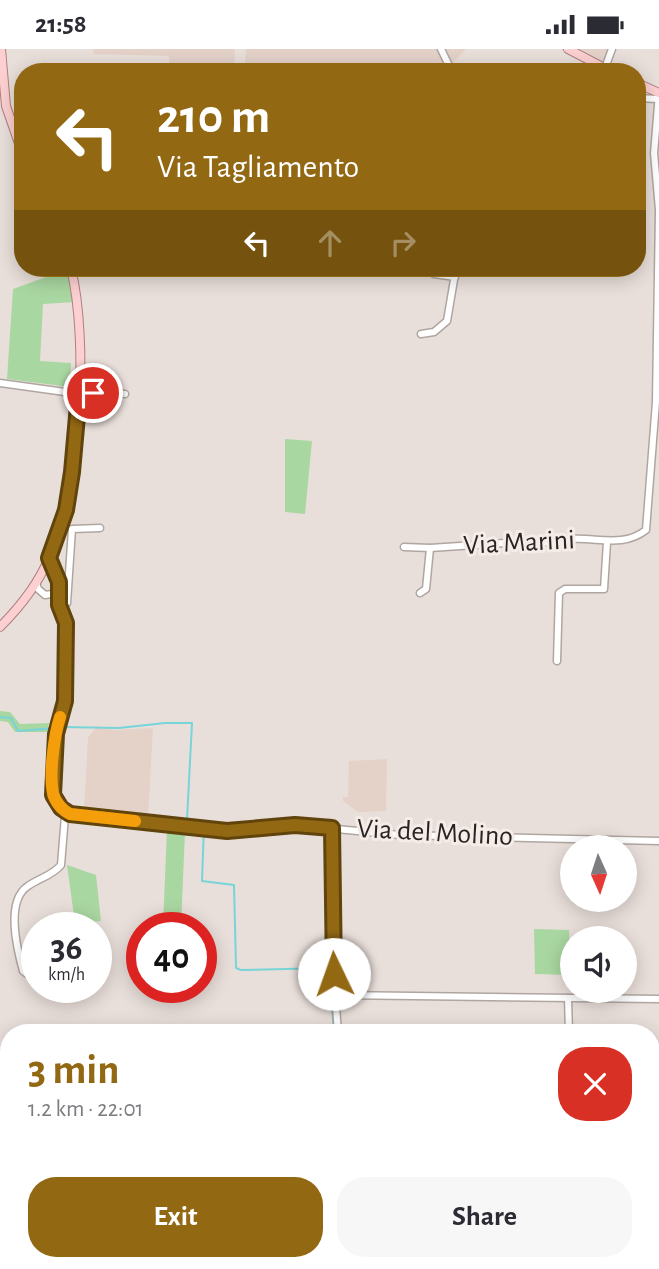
<!DOCTYPE html>
<meta charset="utf-8">
<style>
:root{--surface:#fff;--page:#f7f7f7;--text:#2b2b33;--muted:#7c7c81;--accent:#936813}
body{margin:0;font-family:"Alegreya Sans",sans-serif;background:var(--page);color:var(--text);height:100vh;display:flex;flex-direction:column;font-size:26px;white-space:nowrap}
*{box-sizing:border-box;margin:0}
p{font-size:23px;color:var(--muted)}
.icon{flex:none;width:38px;height:38px;fill:none;stroke:currentColor;stroke-width:2;stroke-linecap:round;stroke-linejoin:round}
.map{position:relative;flex:1;overflow:hidden}
.details{position:absolute;left:0px;top:975px;width:660px;height:247px;display:flex;flex-direction:column;background:var(--surface);border-radius:28px 28px 0 0;box-shadow:0 4px 18px #0003}
.details>*{flex:none}
.hud{position:absolute;left:14px;top:14px;width:632px;height:214px;border-radius:28px;box-shadow:0 4px 18px #0003;background:#936813;color:#fff;overflow:hidden}
.needle{width:46px;rotate:177deg}
.tools{position:absolute;left:560px;top:786px;display:grid;gap:14px}
.tools a{display:grid;place-items:center;width:77px;height:77px;border-radius:50%;background:var(--surface);box-shadow:0 4px 18px #0003;font-size:35px}
.speed{position:absolute;left:21px;top:863px;display:flex;gap:14px;font-size:35px;font-weight:700;text-align:center}
.speed>*{display:grid;place-content:center;width:91px;height:91px;border-radius:50%;background:var(--surface);box-shadow:0 4px 18px #0003;line-height:1}
.speed small{font-size:18px;font-weight:400}
.speed .limit{border:10px solid #d22;background:#fff;color:#111}
.pin{position:absolute;display:grid;place-items:center;width:60px;height:60px;color:#fff;margin:-30px;border:4px solid #fff;border-radius:50%;box-shadow:0 2px 7px #0007}
.me{position:absolute;width:77px;margin:-38px;rotate:357deg;stroke-linejoin:round;filter:drop-shadow(0 0 5px #0008)}
.turn{display:flex;align-items:center;gap:24px;height:147px;padding:0 28px;font-size:32px}
.turn .icon{width:91px;height:91px;stroke-width:2.5}
.turn b{display:block;font-size:49px;line-height:60px}
.lanes{display:flex;align-items:center;height:66px;padding:0 28px;background:#0003;justify-content:center;gap:35px;direction:ltr}
.lanes .off{opacity:.35}
.round{display:grid;place-items:center;flex:none;width:74px;height:74px;border-radius:28px;background:var(--page)}
.summary{display:flex;align-items:center;justify-content:space-between;height:119px;padding:0 28px}
h1{font-size:42px;font-weight:700;line-height:52px;color:var(--accent)}
.cta{display:flex;gap:14px;margin-top:auto;padding:14px 28px}
.cta a{flex:1;height:80px;border-radius:28px;background:var(--accent);color:#fff;font-size:28px;font-weight:700;line-height:80px;text-align:center}
.cta a+a{background:var(--page);color:var(--text)}
.status{display:flex;justify-content:space-between;align-items:center;height:49px;padding:0 35px;background:var(--surface);direction:ltr}
.status svg{height:19px;fill:currentColor}
.map>svg:first-child{display:block}
.built{fill:#e4d2c9}
.green{fill:#a9d7a1}
.lines{fill:none;stroke-linecap:round;stroke-linejoin:round}
.stream{stroke:#77d4d8;stroke-width:2}
.minor-casing{stroke:#b0a6a1;stroke-width:9}
.major-casing{stroke:#b07f80;stroke-width:10}
.minor{stroke:#fff;stroke-width:6}
.major{stroke:#fcd0d1;stroke-width:8}
.route-casing{stroke:#60440c;stroke-width:18}
.route{stroke:#936813;stroke-width:12}
.slow{stroke:#f59e0b;stroke-width:12}
.labels{text-anchor:middle;dominant-baseline:central;stroke-width:6;stroke-linejoin:round;paint-order:stroke}
.street-label{font-size:28px;fill:#282423;stroke:#f6ece7}
</style>
<div class="status"><b>21:58</b><svg viewBox="0 0 49 12"><path d="M0 12V9h3v3zM5 12V6h3v6zM10 12V3h3v9zM15 12V0h3v12zM26 1h20v11H26zM47 4h2v5h-2z"/></svg></div>
<div class="map">
<svg width="659" height="1220" viewBox="0 0 659 1220">
<rect width="100%" height="100%" fill="#e9dfda"/>
<g class="built">
<path d="M93 0H235L234 23H170L169 7 94 5Z"/>
<path d="M246 0H466L446 21 447 23H287L286 17 245 16Z"/>
<path d="M561 0H611L608 9 598 19Z"/>
<path d="M98 677 114 681 153 679 148 769 84 762 88 688Z"/>
<path d="M387 710 386 762 358 763 343 752V748H348L349 712Z"/>
<path d="M206 1213H280L281 1220H119L117 1217 206 1215Z"/>
</g>
<g class="green">
<path d="M71 219 75 253 43 255 40 312 71 314 70 338 7 330 13 240Z"/>
<path d="M285 390 312 392 305 465 285 463Z"/>
<path d="M0 662 10 663 20 675 49 674 47 683H15L8 673 0 672Z"/>
<path d="M167 780 185 782 181 878H163Z"/>
<path d="M67 816 96 826 101 872 75 874Z"/>
<path d="M534 880 569 881 571 926 535 925Z"/>
<path d="M0 1090 9 1113V1152L0 1148Z"/>
</g>
<g class="lines">
<g class="stream">
<path d="M0 668 11 669 18 682 56 679"/>
<path d="M62 678 119 679 165 674H192L187 771 204 777 202 832 234 836 236 919 241 921 329 919 334 984"/>
<path d="M332 1220 334 1213"/>
</g>
<g class="minor-casing">
<g id="minor">
<path d="M441 0 452 23"/>
<path d="M605 19 612 0"/>
<path d="M637 49 658 50"/>
<path d="M434 225 455 228"/>
<path d="M421 285 434 283 447 272 456 219"/>
<path d="M0 334 65 343 78 356 93 343"/>
<path d="M65 343 79 333 93 343 125 345"/>
<path d="M404 498 430 499 505 494C526 499 549 492 571 490 597 488 623 499 646 481L656 353 659 161 654 104 659 44"/>
<path d="M36 533 38 540 45 546 52 545 59 540V533L49 509"/>
<path d="M59 540V556L66 574V614L65 652 56 685 53 746 61 759 70 765 227 782 294 776 400 786 659 792"/>
<path d="M420 544 426 540 430 499"/>
<path d="M59 556 67 554 72 480 100 479"/>
<path d="M557 612 559 544 565 540H604L607 493"/>
<path d="M332 779V903L338 984"/>
<path d="M37 926 27 925 23 922C17 900 5 852 28 837 39 829 52 827 61 816L65 767 68 764"/>
<path d="M336 946 659 950"/>
<path d="M568 949 569 984"/>
<path d="M328 1220 330 1213"/>
</g>
</g>
<g class="major-casing">
<g id="major">
<path d="M1 0 6 57 23 106"/>
<path d="M568 0 612 23"/>
<path d="M637 34 659 44"/>
<path d="M0 578C20 558 38 535 49 509 81 438 89 294 71 219"/>
</g>
</g>
<use href="#minor" class="minor"/>
<use href="#major" class="major"/>
</g>
<g class="lines">
<g class="route-casing">
<path id="route" d="M93 344 78 356 72 423 66 461 49 509 59 533V556L66 574 65 652 56 685 53 746 61 759 70 765 227 782 295 776 332 779 334 925"/>
</g>
<use href="#route" class="route"/>
<path class="slow" d="M60 668C54 687 49 725 53 744 55 753 62 761 70 765L135 772"/>
</g>
<g class="labels">
<g class="street-label">
<text transform="translate(519 494) rotate(-3)">Via Marini</text>
<text transform="translate(435 784) rotate(3)">Via del Molino</text>
</g>
</g>
</svg>
<div class="tools">
<a><svg class="needle" viewBox="-14 -14 28 28"><path d="M0-13l5 13h-10z" fill="#e53935"/><path d="M0 13l5-13h-10z" fill="#7c7c81"/></svg></a>
<a><svg class="icon" aria-label="sound" viewBox="0 0 24 24"><path d="M4 9h4l5-4v14l-5-4H4zM17 9q2 3 0 6"/></svg></a>
</div>
<div class="speed"><div>36<small>km/h</small></div><div class="limit">40</div></div>
<div class="pin" style="left:93px;top:344px;background:#d93025"><svg class="icon" aria-label="arrive" viewBox="0 0 24 24"><path d="M6 21V4h12l-3 4 3 4H6"/></svg></div>
<svg class="me" style="left:334px;top:925px" viewBox="-20 -20 40 40"><circle r="19" fill="#fff"/><path d="M0-13L10 11 0 6-10 11z" fill="#936813"/></svg>
<div class="hud">
<div class="turn"><svg class="icon" aria-label="left" viewBox="0 0 24 24"><path d="M17 20v-9H6M10 6l-5 5 5 5"/></svg><div><b>210 m</b>Via Tagliamento</div></div>
<div class="lanes"><svg class="icon" aria-label="left" viewBox="0 0 24 24"><path d="M17 20v-9H6M10 6l-5 5 5 5"/></svg><svg class="icon off" aria-label="ahead" viewBox="0 0 24 24"><path d="M12 20V5M6 11l6-6 6 6"/></svg><svg class="icon off" aria-label="right" viewBox="0 0 24 24"><path d="M7 20v-9h11M14 6l5 5-5 5"/></svg></div>
</div>
<section class="details">
<div class="summary"><div><h1>3 min</h1><p>1.2 km · 22:01</p></div><a class="round" style="background:#d93025;color:#fff"><svg class="icon" aria-label="close" viewBox="0 0 24 24"><path d="M6 6l12 12M18 6L6 18"/></svg></a></div>
<div class="cta"><a>Exit</a><a>Share</a></div>
</section>
</div>
